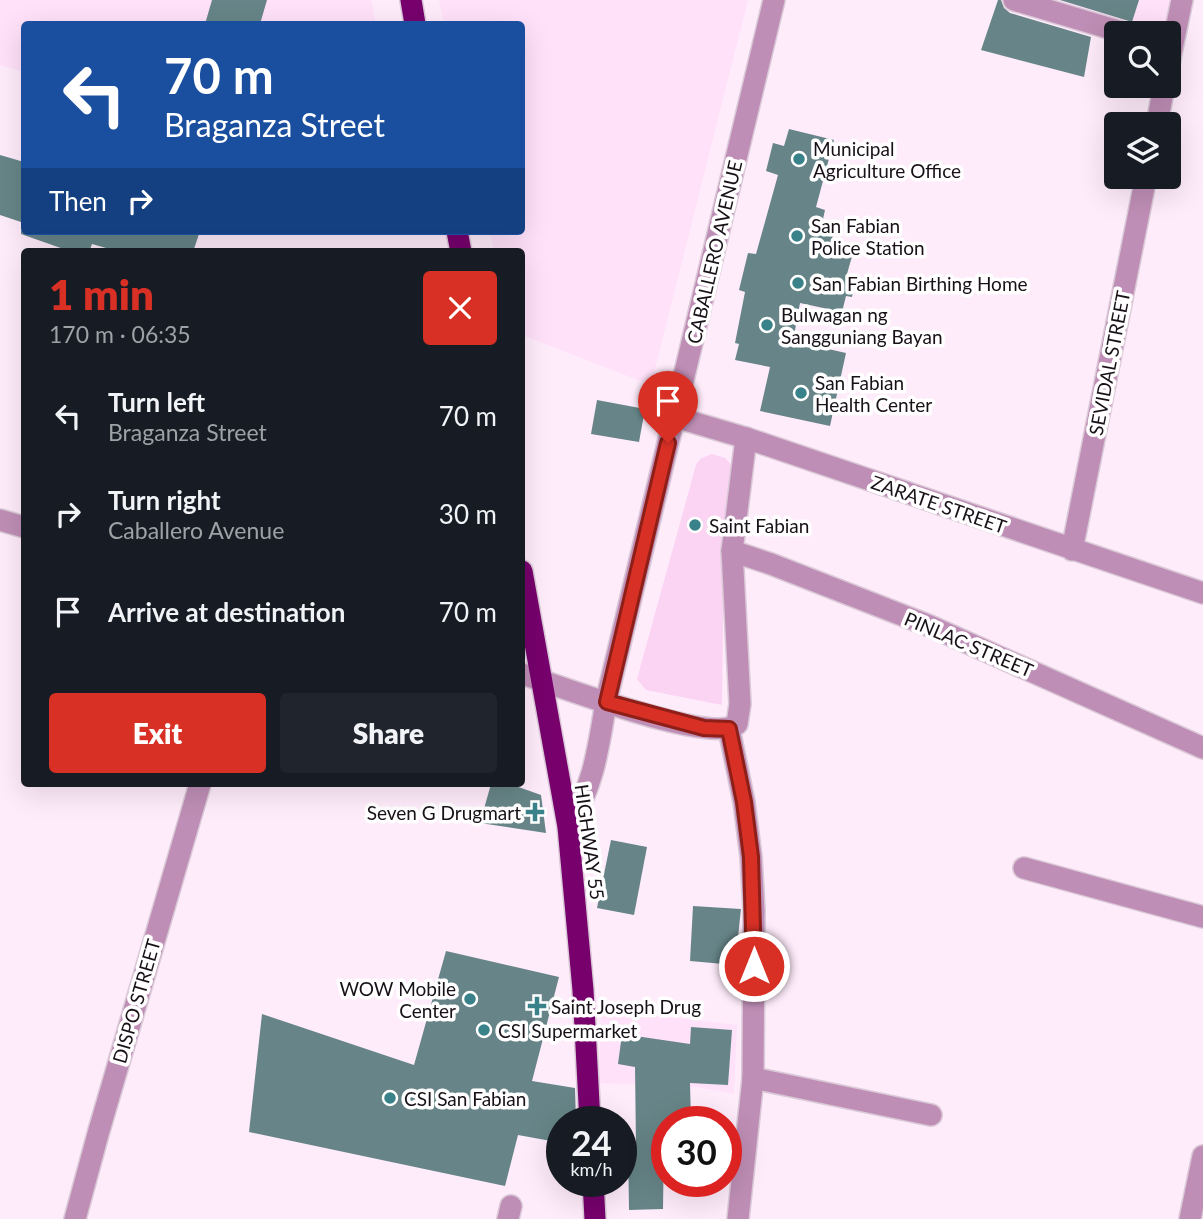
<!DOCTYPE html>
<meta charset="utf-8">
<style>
:root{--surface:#171b24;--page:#20242c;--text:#f1f3f6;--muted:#9ea1a6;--accent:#d93025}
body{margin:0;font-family:Lato,sans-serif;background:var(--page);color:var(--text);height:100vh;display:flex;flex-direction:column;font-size:26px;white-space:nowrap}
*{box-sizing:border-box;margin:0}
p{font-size:23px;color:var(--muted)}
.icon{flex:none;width:38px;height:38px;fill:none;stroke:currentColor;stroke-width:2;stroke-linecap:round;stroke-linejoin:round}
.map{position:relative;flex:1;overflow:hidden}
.drawer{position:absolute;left:21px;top:248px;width:504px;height:539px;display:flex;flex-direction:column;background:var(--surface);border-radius:7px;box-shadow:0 7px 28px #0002}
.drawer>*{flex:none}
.top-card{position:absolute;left:21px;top:21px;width:504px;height:214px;border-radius:7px;box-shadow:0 7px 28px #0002;background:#1a4fa0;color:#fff;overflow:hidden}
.controls{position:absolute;left:1104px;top:21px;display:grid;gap:14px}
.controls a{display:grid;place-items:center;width:77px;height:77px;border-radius:7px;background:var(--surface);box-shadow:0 7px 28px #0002;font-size:35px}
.speed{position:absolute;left:546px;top:1106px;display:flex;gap:14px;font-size:35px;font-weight:700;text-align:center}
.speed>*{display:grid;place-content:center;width:91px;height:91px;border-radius:50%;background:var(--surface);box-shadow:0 7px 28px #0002;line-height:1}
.speed small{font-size:18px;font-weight:400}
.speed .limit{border:10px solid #d22;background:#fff;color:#111}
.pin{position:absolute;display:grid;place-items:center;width:60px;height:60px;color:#fff;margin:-72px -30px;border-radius:50% 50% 50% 0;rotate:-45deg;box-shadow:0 0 7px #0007}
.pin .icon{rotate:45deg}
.me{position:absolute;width:77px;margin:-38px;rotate:0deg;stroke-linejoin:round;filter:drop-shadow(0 0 5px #0008)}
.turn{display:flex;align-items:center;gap:24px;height:147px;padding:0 28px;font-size:32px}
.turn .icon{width:91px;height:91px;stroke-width:2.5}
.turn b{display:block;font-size:49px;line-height:60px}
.then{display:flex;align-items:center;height:66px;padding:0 28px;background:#0003;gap:14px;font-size:26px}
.round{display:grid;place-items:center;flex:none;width:74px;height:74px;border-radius:7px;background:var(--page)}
.headline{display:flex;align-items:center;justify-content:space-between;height:119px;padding:0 28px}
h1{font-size:42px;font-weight:800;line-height:52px;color:var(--accent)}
.action{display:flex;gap:14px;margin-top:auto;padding:14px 28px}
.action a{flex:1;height:80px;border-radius:7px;background:var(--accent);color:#fff;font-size:28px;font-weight:800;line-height:80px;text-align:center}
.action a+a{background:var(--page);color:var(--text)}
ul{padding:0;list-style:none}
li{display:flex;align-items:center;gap:21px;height:98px;padding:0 28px}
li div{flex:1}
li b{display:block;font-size:26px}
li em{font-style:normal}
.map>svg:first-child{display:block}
.built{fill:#ffe1f9}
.green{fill:#fbd3f3}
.building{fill:#678588}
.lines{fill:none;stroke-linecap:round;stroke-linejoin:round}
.street-casing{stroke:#dac9d7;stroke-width:24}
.highway-casing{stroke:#dac9d7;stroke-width:24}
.street{stroke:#bf8eb6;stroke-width:21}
.highway{stroke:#77006d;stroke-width:21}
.route-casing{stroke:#8d1f18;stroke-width:18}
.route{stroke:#d93025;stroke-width:12}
.poi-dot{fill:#3a8289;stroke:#fff;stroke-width:2.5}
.labels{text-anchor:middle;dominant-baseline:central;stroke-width:7;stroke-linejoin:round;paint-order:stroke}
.poi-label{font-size:19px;fill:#181117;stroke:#fff;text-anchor:start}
.street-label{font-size:19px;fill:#181117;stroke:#fff}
</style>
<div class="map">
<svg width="1203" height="1219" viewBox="0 0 1203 1219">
<rect width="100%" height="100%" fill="#ffecfb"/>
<g class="built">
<path d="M0 0H371L376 24H24V72L0 65Z"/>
<path d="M439 0H748L651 385 522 335V252H494L490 231H522V24H444Z"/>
<path d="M1031 0H1187L1169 33H1148Z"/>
<path d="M601 1009 737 1025 734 1094 696 1087 599 1083Z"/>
</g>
<path class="green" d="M712 454 725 458 733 467 724 541 722 705 646 690 637 679 696 465 700 459Z"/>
<g class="building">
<path d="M212 0H267L260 24H205Z"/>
<path d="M998 0H1001L1004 8 1010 13 1091 37 1084 77 981 50Z"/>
<path d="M1060 0H1139L1132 22Z"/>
<path d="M789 129 834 140 816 207 825 210 821 228 834 232 832 239 855 246 847 274 856 276 852 297 846 296 842 312 800 303 793 341 846 353 830 426 760 411 770 367 735 360 739 344 735 343 745 292 739 290 748 253 756 254 778 175 766 171 773 143 784 146Z"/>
<path d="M0 155 24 162V223L0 215Z"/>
<path d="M21 231H200L193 252H120L92 244 89 252H72L21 234Z"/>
<path d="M597 400 645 409 639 442 591 434Z"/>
<path d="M491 784H510L541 795 546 833 480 823Z"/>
<path d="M611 840 647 847 634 915 597 908Z"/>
<path d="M693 906 741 909 735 965 690 961Z"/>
<path d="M446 951 559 977 532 1081 575 1088 576 1122H562V1143L518 1135 505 1186 249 1132 262 1014 414 1065Z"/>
<path d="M691 1027 732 1030 728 1085 690 1083 691 1122H667V1139H664L663 1209 629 1210 628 1146H636L635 1067 618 1064 622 1034 690 1044Z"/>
</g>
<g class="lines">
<g class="street-casing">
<g id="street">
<path d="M1014 0 1125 33"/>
<path d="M1169 63 1182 0"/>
<path d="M1157 124 1164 86"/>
<path d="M675 417 746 438 1203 593"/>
<path d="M0 520 24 527"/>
<path d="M1072 550 1146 177"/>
<path d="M732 551 771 564 930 626 1203 748"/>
<path d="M522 674C558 685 710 745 737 724L740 704 732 551 746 438"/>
<path d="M729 729 744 802 751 857 754 910 753 1078 738 1219"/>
<path d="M568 827C594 785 598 750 606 702L774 0"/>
<path d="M1024 868 1203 917"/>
<path d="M753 1078 931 1115"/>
<path d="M75 1219 98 1134 200 784"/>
<path d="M508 1219 511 1206"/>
<path d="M1190 1219 1203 1156"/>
</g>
</g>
<g class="highway-casing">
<g id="highway">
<path d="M411 0 415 24"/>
<path d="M457 231 461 252"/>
<path d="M522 571 568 827 583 990 590 1122"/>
<path d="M593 1181 595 1219"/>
</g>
</g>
<use href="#street" class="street"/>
<use href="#highway" class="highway"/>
</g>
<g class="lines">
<g class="route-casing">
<path id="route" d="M668 443 607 702 704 728 729 729 744 802 751 857 754 966"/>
</g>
<use href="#route" class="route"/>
</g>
<g class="poi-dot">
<circle cx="799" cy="159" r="7"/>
<circle cx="797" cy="236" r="7"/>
<circle cx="798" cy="283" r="7"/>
<circle cx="767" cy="325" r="7"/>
<circle cx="801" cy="393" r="7"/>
<circle cx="695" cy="525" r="7"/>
<path d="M531.5 801.5h7v7h7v7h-7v7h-7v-7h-7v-7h7z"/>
<circle cx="470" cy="999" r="7"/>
<path d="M533.5 995.5h7v7h7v7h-7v7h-7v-7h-7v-7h7z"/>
<circle cx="484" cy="1030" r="7"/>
<circle cx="390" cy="1098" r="7"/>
</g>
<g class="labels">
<g class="poi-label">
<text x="813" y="148">Municipal<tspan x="813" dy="22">Agriculture Office</tspan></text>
<text x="811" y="225">San Fabian<tspan x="811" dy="22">Police Station</tspan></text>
<text x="812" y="283">San Fabian Birthing Home</text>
<text x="781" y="314">Bulwagan ng<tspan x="781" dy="22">Sangguniang Bayan</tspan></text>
<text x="815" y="382">San Fabian<tspan x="815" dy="22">Health Center</tspan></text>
<text x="709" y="525">Saint Fabian</text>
<text x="521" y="812" text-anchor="end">Seven G Drugmart</text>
<text x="456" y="988" text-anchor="end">WOW Mobile<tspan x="456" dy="22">Center</tspan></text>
<text x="551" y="1006">Saint Joseph Drug</text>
<text x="498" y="1030">CSI Supermarket</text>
<text x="404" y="1098">CSI San Fabian</text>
</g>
<g class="street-label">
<text transform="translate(714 252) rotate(-77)">CABALLERO AVENUE</text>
<text transform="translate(1109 363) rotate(-79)">SEVIDAL STREET</text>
<text transform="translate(939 504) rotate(19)">ZARATE STREET</text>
<text transform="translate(969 644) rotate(23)">PINLAC STREET</text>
<text transform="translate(590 842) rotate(82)">HIGHWAY 55</text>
<text transform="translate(136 1001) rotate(-74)">DISPO STREET</text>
</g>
</g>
</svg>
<div class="controls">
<a><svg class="icon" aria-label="search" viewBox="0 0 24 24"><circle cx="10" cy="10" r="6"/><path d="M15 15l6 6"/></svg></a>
<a><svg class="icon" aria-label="layers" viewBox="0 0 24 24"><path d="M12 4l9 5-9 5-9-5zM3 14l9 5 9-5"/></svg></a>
</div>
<div class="speed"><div>24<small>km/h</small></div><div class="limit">30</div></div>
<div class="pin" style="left:668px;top:443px;background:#d93025"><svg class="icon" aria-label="arrive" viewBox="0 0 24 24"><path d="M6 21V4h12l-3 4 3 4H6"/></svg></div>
<svg class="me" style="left:754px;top:966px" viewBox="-20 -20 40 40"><circle r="17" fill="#d93025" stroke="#fff" stroke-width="3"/><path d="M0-11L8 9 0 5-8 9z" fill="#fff"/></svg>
<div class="top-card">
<div class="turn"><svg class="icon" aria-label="left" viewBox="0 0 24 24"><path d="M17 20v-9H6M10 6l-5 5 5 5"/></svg><div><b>70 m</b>Braganza Street</div></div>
<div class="then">Then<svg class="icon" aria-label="right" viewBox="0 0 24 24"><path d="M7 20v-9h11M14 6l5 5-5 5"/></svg></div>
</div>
<section class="drawer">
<div class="headline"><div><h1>1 min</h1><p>170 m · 06:35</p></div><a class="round" style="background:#d93025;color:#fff"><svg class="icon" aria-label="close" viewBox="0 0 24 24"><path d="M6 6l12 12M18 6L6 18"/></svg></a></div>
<ul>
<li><svg class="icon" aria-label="left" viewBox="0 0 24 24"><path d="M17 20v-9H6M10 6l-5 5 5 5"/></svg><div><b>Turn left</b><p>Braganza Street</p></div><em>70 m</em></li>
<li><svg class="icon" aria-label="right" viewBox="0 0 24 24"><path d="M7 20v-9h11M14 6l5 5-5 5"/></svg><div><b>Turn right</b><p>Caballero Avenue</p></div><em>30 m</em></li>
<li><svg class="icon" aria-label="arrive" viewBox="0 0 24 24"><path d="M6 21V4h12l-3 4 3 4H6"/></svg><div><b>Arrive at destination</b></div><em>70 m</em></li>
</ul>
<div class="action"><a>Exit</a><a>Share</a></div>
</section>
</div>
